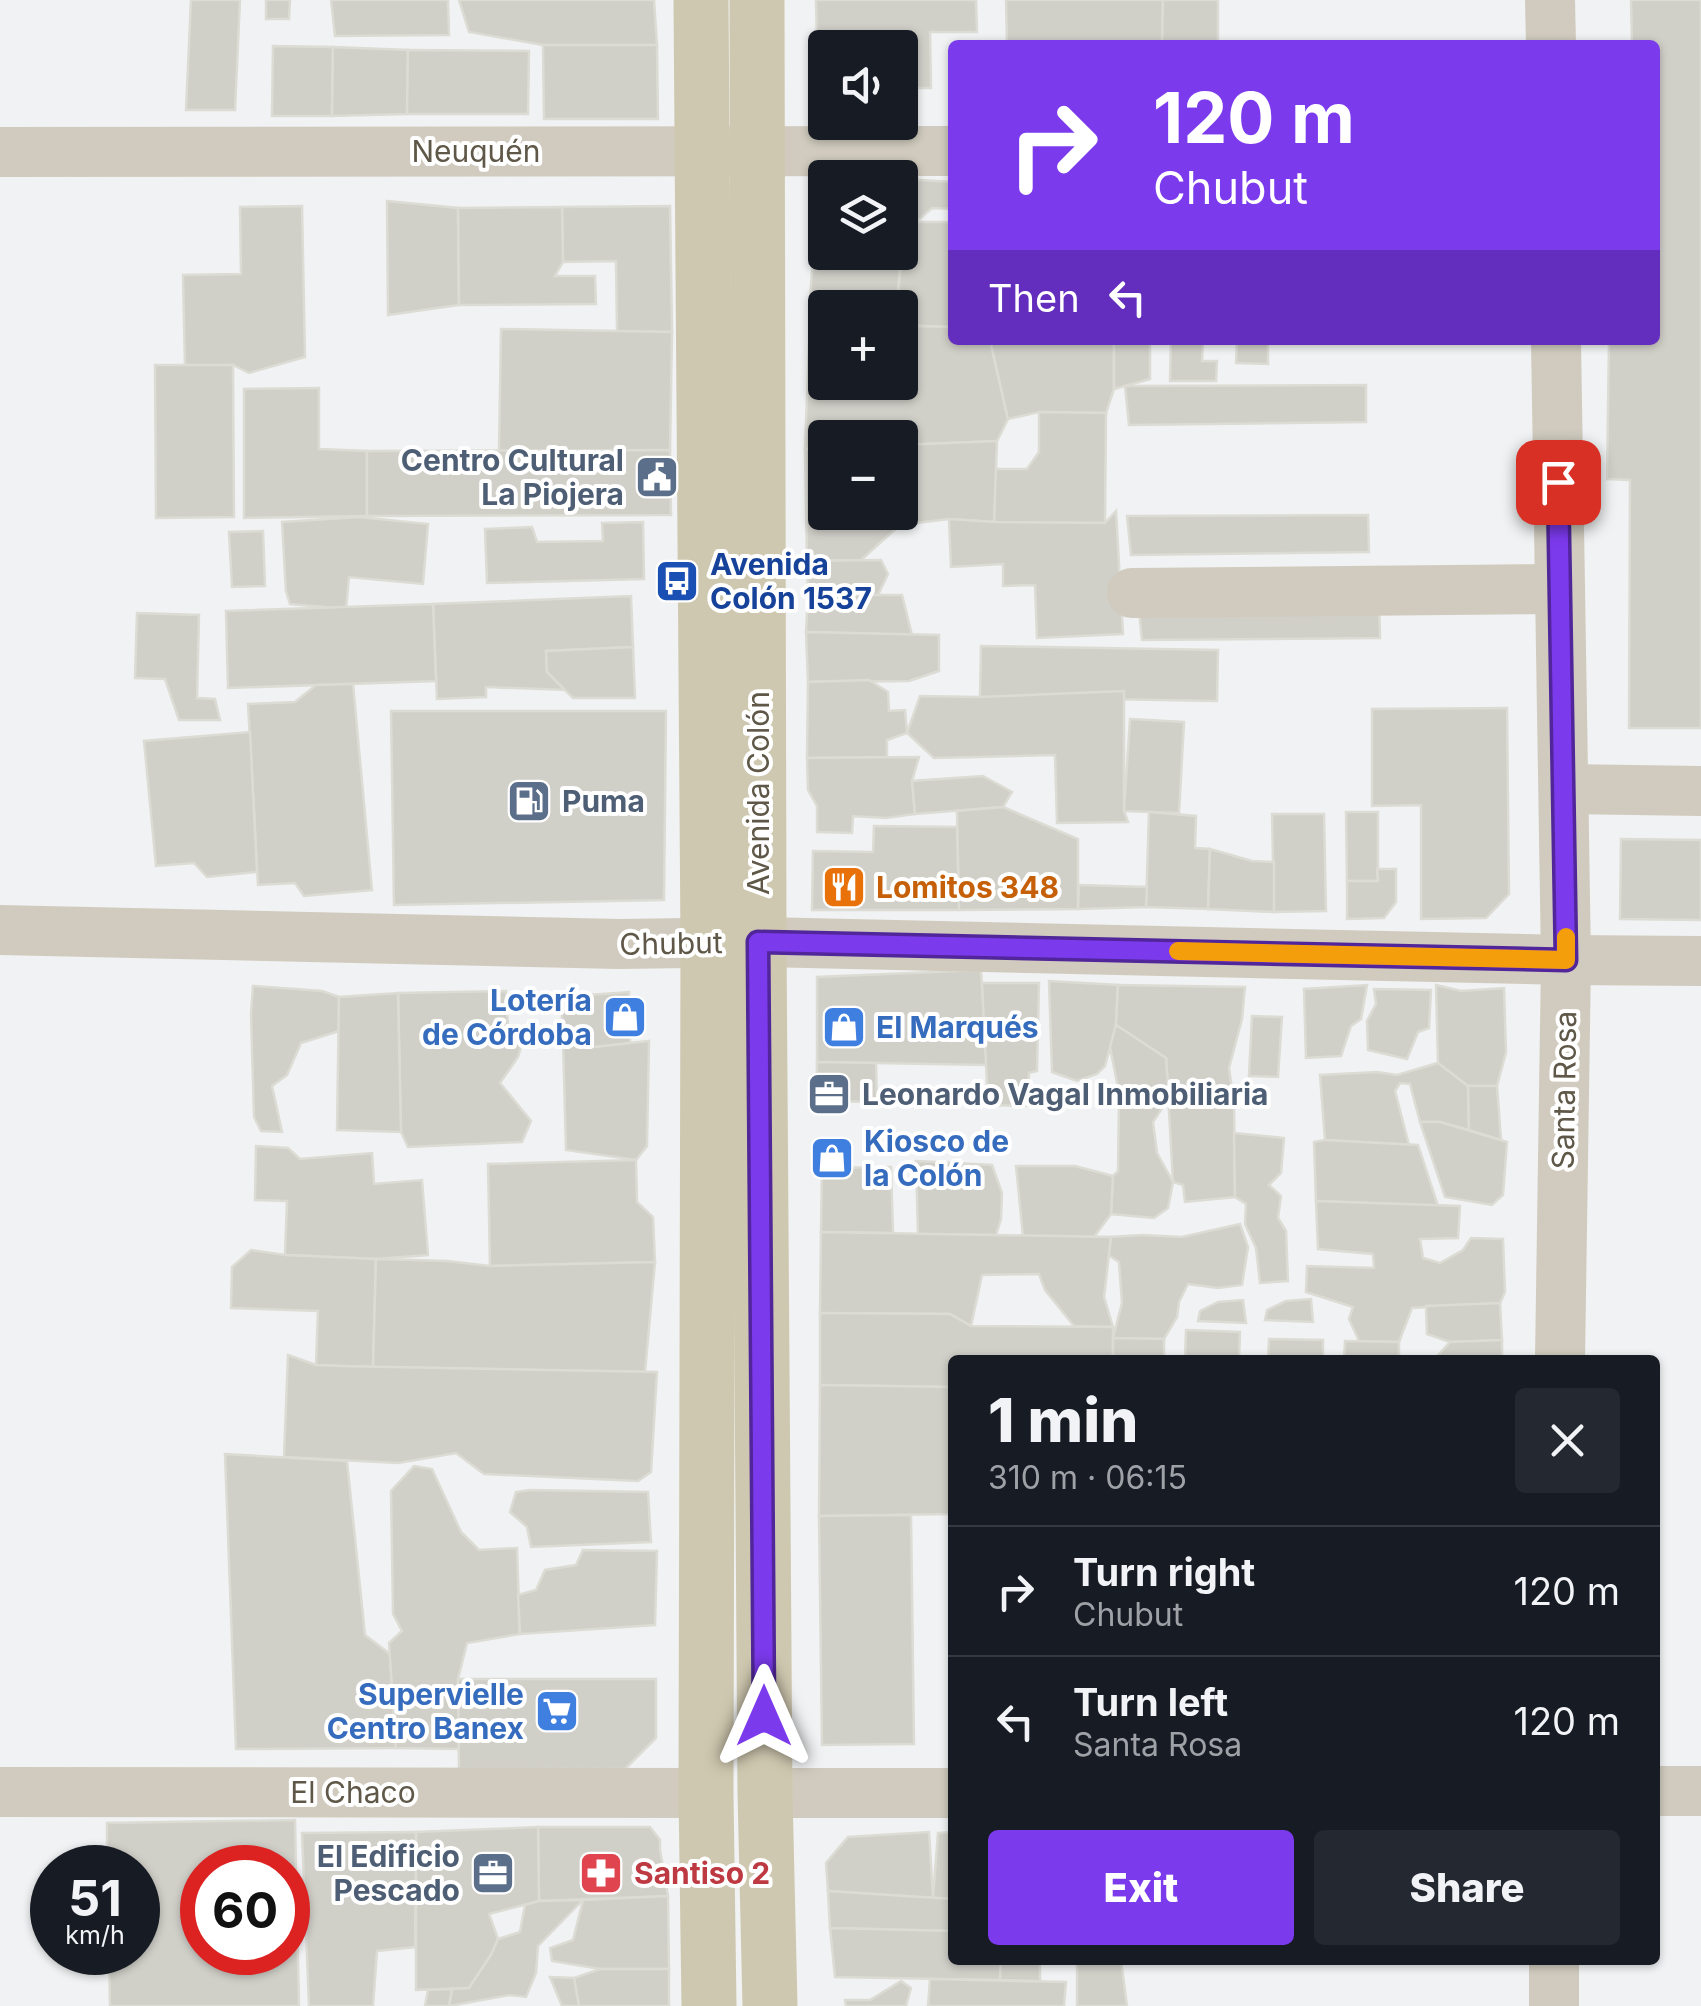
<!DOCTYPE html>
<meta charset="utf-8">
<style>
:root{--surface:#171b24;--page:#242831;--text:#f1f3f6;--muted:#9ea1a6;--line:#363941;--accent:#7c3aed}
body{margin:0;font-family:Inter,sans-serif;background:var(--page);color:var(--text);height:100vh;display:flex;flex-direction:column;font-size:38px;white-space:nowrap}
*{box-sizing:border-box;margin:0}
p{font-size:32px;color:var(--muted)}
.icon{flex:none;width:55px;height:55px;fill:none;stroke:currentColor;stroke-width:2;stroke-linecap:round;stroke-linejoin:round}
.map{position:relative;flex:1;overflow:hidden}
.panel{position:absolute;left:948px;top:1355px;width:712px;height:610px;display:flex;flex-direction:column;background:var(--surface);border-radius:10px;box-shadow:0 2px 8px #0004}
.panel>*{flex:none}
.top-card{position:absolute;left:948px;top:40px;width:712px;height:305px;border-radius:10px;box-shadow:0 2px 8px #0004;background:#7c3aed;color:#fff;overflow:hidden}
.controls{position:absolute;left:808px;top:30px;display:grid;gap:20px}
.controls a{display:grid;place-items:center;width:110px;height:110px;border-radius:10px;background:var(--surface);box-shadow:0 2px 8px #0004;font-size:50px}
.speed{position:absolute;left:30px;top:1845px;display:flex;gap:20px;font-size:50px;font-weight:700;text-align:center}
.speed>*{display:grid;place-content:center;width:130px;height:130px;border-radius:50%;background:var(--surface);box-shadow:0 2px 8px #0004;line-height:1}
.speed small{font-size:25px;font-weight:400}
.speed .limit{border:15px solid #d22;background:#fff;color:#111}
.pin{position:absolute;display:grid;place-items:center;width:85px;height:85px;color:#fff;margin:-42px;border-radius:20px;box-shadow:0 5px 15px #0006}
.me{position:absolute;width:110px;margin:-55px;rotate:0deg;stroke-linejoin:round;filter:drop-shadow(0 0 8px #0008)}
.turn{display:flex;align-items:center;gap:35px;height:210px;padding:0 40px;font-size:45px}
.turn .icon{width:130px;height:130px;stroke-width:2.5}
.turn b{display:block;font-size:70px;line-height:85px}
.then{display:flex;align-items:center;height:95px;padding:0 40px;background:#0003;gap:20px;font-size:38px}
.round{display:grid;place-items:center;flex:none;width:105px;height:105px;border-radius:10px;background:var(--page)}
.head{display:flex;align-items:center;justify-content:space-between;height:170px;padding:0 40px}
h1{font-size:60px;font-weight:800;line-height:75px}
.button{display:flex;gap:20px;margin-top:auto;padding:20px 40px}
.button a{flex:1;height:115px;border-radius:10px;background:var(--accent);color:#fff;font-size:40px;font-weight:800;line-height:115px;text-align:center}
.button a+a{background:var(--page);color:var(--text)}
ul{padding:0;list-style:none}
li{display:flex;align-items:center;gap:30px;height:130px;padding:0 40px;border-top:2px solid var(--line)}
li div{flex:1}
li b{display:block;font-size:38px}
li em{font-style:normal}
.map>svg:first-child{display:block}
.building{fill:#d0cfc8;stroke:#dcdcd5;stroke-width:2.5;fill-rule:evenodd}
.lines{fill:none;stroke-linecap:round;stroke-linejoin:round}
.minor{stroke:#d0cbbe;stroke-width:50}
.major{stroke:#cfc8b0;stroke-width:55}
.route-casing{stroke:#51269a;stroke-width:25}
.route{stroke:#7c3aed;stroke-width:18}
.slow{stroke:#f59e0b;stroke-width:18}
.labels{text-anchor:middle;dominant-baseline:central;stroke-width:8;stroke-linejoin:round;paint-order:stroke}
.street-label{font-size:30px;fill:#5f5848;stroke:#fff}
.service-label{font-size:30px;font-weight:bold;fill:#4e5e75;stroke:#fff;text-anchor:end}
.transit-label{font-size:30px;font-weight:bold;fill:#164399;stroke:#fff;text-anchor:start}
.food-label{font-size:30px;font-weight:bold;fill:#c56008;stroke:#fff;text-anchor:start}
.shop-label{font-size:30px;font-weight:bold;fill:#366cbe;stroke:#fff;text-anchor:end}
.health-label{font-size:30px;font-weight:bold;fill:#be3a42;stroke:#fff;text-anchor:start}
</style>
<div class="map">
<svg width="1701" height="2006" viewBox="0 0 1701 2006">
<rect width="100%" height="100%" fill="#f1f2f3"/>
<g class="building">
<path d="M191 0H240L235 110H186Z"/>
<path d="M266 0H290L289 19H266Z"/>
<path d="M331 0H448L449 35 335 36Z"/>
<path d="M459 0H654L657 45H543L469 32Z"/>
<path d="M816 0H976L977 32H930L931 88H900V48H825V89H818Z"/>
<path d="M1006 0H1163L1162 45H1007Z"/>
<path d="M1163 0H1218V45H1162Z"/>
<path d="M1631 0H1701V728H1629L1630 480 1607 479 1609 340H1655V45H1632Z"/>
<path d="M543 45H657L658 119H544Z"/>
<path d="M273 46 333 47 332 116H272Z"/>
<path d="M333 47 408 50 407 114 332 116Z"/>
<path d="M408 50 529 51 528 114H407Z"/>
<path d="M825 179V221H816L817 180Z"/>
<path d="M900 179H904L905 222H900Z"/>
<path d="M904 179 952 182V209L932 208 916 222H905Z"/>
<path d="M387 201 458 208 459 305 388 315Z"/>
<path d="M302 206 305 357 249 373 233 365 185 366 183 275 241 274 240 207Z"/>
<path d="M670 206 672 332H617L616 261 563 262 562 207Z"/>
<path d="M562 207 563 262 555 276H595L596 304 459 305 458 208Z"/>
<path d="M816 221H825V252H900V227H903L897 304 810 298Z"/>
<path d="M905 222H952V327L901 325 900 308H898L897 304Z"/>
<path d="M810 319H825V382H900V343H903L915 326 952 327V340H990L1008 419 997 441 900 445V438H825V448L805 449Z"/>
<path d="M501 329 672 332 670 450 499 451Z"/>
<path d="M990 340H1114V389L1106 413 1039 412 1008 419Z"/>
<path d="M1114 340H1150V379L1114 389Z"/>
<path d="M1171 340H1203L1202 361H1217L1216 381H1170Z"/>
<path d="M1237 340H1268V364L1236 363Z"/>
<path d="M155 365H233L234 517 156 518Z"/>
<path d="M1366 385V422L1129 425 1125 386Z"/>
<path d="M319 388V449L367 451V516L244 518V389Z"/>
<path d="M1039 412 1106 413 1105 523 994 522 995 469H1027L1039 452Z"/>
<path d="M997 441 994 522 949 519 900 525 861 560 807 561 805 449 825 448V512H900V445Z"/>
<path d="M670 450 671 515 367 516V451Z"/>
<path d="M1116 511 1123 634 1037 638 1035 585 1003 586V564L951 567 949 519 994 522 1105 523Z"/>
<path d="M1368 515 1369 552 1131 555 1127 516Z"/>
<path d="M359 517 428 524 423 584 349 577 346 609 290 604 286 591 282 522Z"/>
<path d="M643 522 644 579 487 583 485 529 532 527 537 542 603 541 602 523Z"/>
<path d="M263 531 265 586 232 587 229 532Z"/>
<path d="M881 560 888 574 878 595H808L807 561Z"/>
<path d="M808 595H902L912 635 806 632Z"/>
<path d="M631 596 633 647 546 651 547 672 565 690 486 687V697L437 699 433 604Z"/>
<path d="M1379 600 1380 638 1142 640 1138 601Z"/>
<path d="M433 604 436 681 228 688 226 611Z"/>
<path d="M137 613 199 615 197 698 215 699 220 720H179L165 679 135 678Z"/>
<path d="M806 632 939 635V671L909 681 808 682Z"/>
<path d="M981 646 1218 650 1217 701 980 697Z"/>
<path d="M633 647 635 698H573L547 672 546 651Z"/>
<path d="M869 680 888 692 889 711 905 710 907 733 887 740V757L807 758 808 682Z"/>
<path d="M353 684 372 890 304 896 295 883 258 885 248 704 295 702 316 685Z"/>
<path d="M1124 691V811L1128 822 1057 823 1055 755 934 758 907 733 920 696 980 697Z"/>
<path d="M1507 708 1509 894 1486 918 1421 919V805L1372 806V709Z"/>
<path d="M391 711H666L664 900 394 905Z"/>
<path d="M1130 719 1184 722 1179 813 1124 811Z"/>
<path d="M250 732 257 872 207 877 194 863 156 866 144 741Z"/>
<path d="M919 757 912 781 915 814 886 818 853 816 852 833 817 832V806L808 790 807 758Z"/>
<path d="M983 776 1012 792 1003 807 915 814 912 781Z"/>
<path d="M1003 807 1078 839V909L959 910 957 811Z"/>
<path d="M1149 812 1196 816 1195 848 1210 849 1208 909 1146 907Z"/>
<path d="M1346 812H1378V881H1347Z"/>
<path d="M1272 814H1324L1326 911 1274 912Z"/>
<path d="M874 826 957 827 959 910H812L813 851 873 852Z"/>
<path d="M1621 839 1701 840V920L1620 919Z"/>
<path d="M1210 849 1252 861 1274 862V912L1208 909Z"/>
<path d="M1377 869H1396V902L1384 918 1347 919V881H1378Z"/>
<path d="M1079 885 1147 887 1146 907 1078 909Z"/>
<path d="M981 970 987 1065 817 1062V977Z"/>
<path d="M1049 981 1118 985 1116 1025 1105 1066 1097 1074 1077 1081 1052 1072Z"/>
<path d="M982 983H1039L1037 1071 1029 1073 1028 1106 988 1105Z"/>
<path d="M1118 985 1245 987 1242 1019 1229 1068 1234 1103 1235 1197 1185 1202 1183 1185 1173 1182 1166 1058 1116 1025Z"/>
<path d="M1367 985 1361 1019 1351 1026 1341 1056 1306 1058 1304 989Z"/>
<path d="M1436 985 1461 991 1504 988 1506 1052 1497 1086H1468L1438 1063Z"/>
<path d="M253 986 322 991 339 997V1031L301 1043 287 1075 272 1086 282 1132 261 1131 254 1117 251 1014Z"/>
<path d="M1374 989 1431 990 1429 1028 1418 1032 1407 1059 1368 1050 1367 1021 1376 1004Z"/>
<path d="M506 991 508 1028 527 1027 518 1057 500 1083 531 1121 522 1142 408 1147 401 1132 398 993Z"/>
<path d="M629 992 630 1043 595 1047 563 1040 561 997Z"/>
<path d="M398 993 401 1132 337 1130 339 997Z"/>
<path d="M1252 1016 1282 1017 1278 1077 1249 1076Z"/>
<path d="M1116 1025 1166 1058 1169 1098 1153 1122 1157 1153 1173 1182 1168 1208 1154 1218 1111 1214 1113 1176 1118 1171 1119 1093 1110 1047Z"/>
<path d="M563 1040 595 1047 649 1041 647 1146 636 1160 566 1150Z"/>
<path d="M817 1062 876 1063 877 1102 816 1101Z"/>
<path d="M1438 1063 1468 1086 1469 1130 1440 1122H1420L1410 1084 1400 1083 1395 1091 1409 1145 1325 1140 1320 1075 1377 1072 1397 1075Z"/>
<path d="M1468 1086H1497L1501 1140 1469 1130Z"/>
<path d="M1420 1122H1440L1507 1142 1503 1195 1492 1205 1445 1197Z"/>
<path d="M1234 1133 1284 1138 1281 1173 1269 1185 1281 1196 1278 1218 1286 1231 1288 1281 1260 1283 1256 1248 1245 1224 1246 1204 1235 1197Z"/>
<path d="M1325 1140 1418 1145 1438 1206 1316 1201 1314 1142Z"/>
<path d="M256 1146 288 1148 300 1159 372 1153 374 1184 422 1180 428 1255 376 1259 285 1255 287 1201 255 1200Z"/>
<path d="M636 1160 637 1202 653 1217 655 1262 490 1266 488 1164Z"/>
<path d="M916 1161 992 1165 1002 1193 1001 1219 996 1235 918 1234Z"/>
<path d="M1016 1166H1075L1113 1176 1111 1214 1094 1237 1023 1236Z"/>
<path d="M891 1167 893 1233 821 1232 822 1168Z"/>
<path d="M1316 1201 1460 1206 1458 1238 1420 1239 1423 1258 1440 1263 1463 1250 1471 1238 1503 1239 1505 1292 1500 1303 1412 1308 1399 1342 1359 1341 1349 1319 1353 1307 1306 1292 1307 1266 1374 1268 1373 1254 1318 1249Z"/>
<path d="M1240 1224 1248 1247 1242 1285 1218 1288 1188 1284 1179 1302 1177 1317 1164 1339 1113 1338 1122 1303 1119 1262 1108 1255 1111 1237 1142 1235 1182 1237Z"/>
<path d="M821 1232 1111 1237 1104 1297 1113 1327 1074 1326 1045 1290 1039 1274 982 1275 971 1326 950 1314 820 1313Z"/>
<path d="M251 1250 285 1255 376 1259 373 1367 316 1365 318 1311 231 1308 232 1267Z"/>
<path d="M376 1259 447 1261 490 1266 655 1262 645 1372 373 1367Z"/>
<path d="M1311 1299 1313 1322 1265 1320 1267 1310 1286 1301Z"/>
<path d="M1243 1300 1246 1323 1198 1321 1200 1311 1218 1302Z"/>
<path d="M1500 1303 1502 1340 1450 1342 1427 1334 1426 1306Z"/>
<path d="M820 1313 950 1314 971 1326 1113 1327V1360H952V1387L820 1385Z"/>
<path d="M1186 1330 1240 1332 1239 1360H1185Z"/>
<path d="M1113 1338 1164 1339V1360H1113Z"/>
<path d="M1269 1339 1323 1340V1360H1268Z"/>
<path d="M1502 1340V1360H1434L1450 1342Z"/>
<path d="M1345 1341 1399 1342V1360H1344Z"/>
<path d="M288 1355 316 1365 339 1366 657 1372 651 1472 638 1481 484 1474 456 1453 398 1463 284 1457Z"/>
<path d="M820 1385 952 1387V1514L819 1516Z"/>
<path d="M225 1454 347 1461 365 1635 390 1654 396 1748 236 1749Z"/>
<path d="M414 1466 432 1469 461 1532 479 1550 517 1548 520 1634 467 1643 458 1679 459 1749 396 1748 389 1643 402 1631 393 1614 391 1491Z"/>
<path d="M530 1490 648 1492 651 1542 531 1547 527 1527 510 1512 516 1492Z"/>
<path d="M911 1515 914 1744 822 1745 819 1516Z"/>
<path d="M583 1550 657 1551 655 1625 520 1634 518 1595 536 1590 545 1570 576 1565Z"/>
<path d="M458 1679H656V1738L625 1769H459Z"/>
<path d="M295 1820 299 2006H110L109 1952H138V1868H107V1823ZM202 1868H288V1952H202Z"/>
<path d="M538 1827H650L660 1840V1850L668 1896 539 1901Z"/>
<path d="M538 1827 539 1901 489 1914 498 1939 491 1955 469 1988 416 1990V1832Z"/>
<path d="M416 1832 415 1947 377 1951 373 2006H309L302 1833Z"/>
<path d="M929 1832 933 1898 828 1891 826 1863 848 1837Z"/>
<path d="M952 1832V1899L933 1898 938 1833Z"/>
<path d="M828 1891 952 1899V1931L830 1928Z"/>
<path d="M668 1896 669 1969H600L552 1961 550 1948 573 1940 583 1900Z"/>
<path d="M583 1900 538 1946 536 1973 526 1997 510 1995 449 2006 452 1989 469 1988 491 1955 498 1939 520 1932 525 1905 539 1901Z"/>
<path d="M830 1928 952 1931V1960H1001L1000 1980 835 1977Z"/>
<path d="M1001 1960H1040V1981L1000 1980Z"/>
<path d="M1077 1960H1121L1127 2006H1077Z"/>
<path d="M600 1969H669V2006H579L574 1978Z"/>
<path d="M550 1977 574 1978 579 2006H562Z"/>
<path d="M930 1979 1066 1982 1064 2006H928Z"/>
<path d="M901 1981 911 1988 906 2006H846L845 2000H870Z"/>
<path d="M452 1989 449 2006H425L428 1990Z"/>
</g>
<g class="lines">
<g class="minor">
<path d="M1550 0 1551 45"/>
<path d="M0 152 952 151"/>
<path d="M1556 340 1566 960 1560 1360"/>
<path d="M1132 593 1560 589"/>
<path d="M1564 789 1701 791"/>
<path d="M0 930 619 944 759 942 1566 960 1701 961"/>
<path d="M1655 1791H1701"/>
<path d="M0 1792 706 1793"/>
<path d="M765 1793H952"/>
<path d="M1554 1960V2006"/>
</g>
<g class="major">
<path d="M701 0 708 943 706 1793 709 2006"/>
<path d="M757 0 759 942 765 1793 770 2006"/>
</g>
</g>
<g class="lines">
<g class="route-casing">
<path id="route" d="M764 1716 758 942 1566 960 1558 482"/>
</g>
<use href="#route" class="route"/>
<path class="slow" d="M1178 951 1566 960V937"/>
</g>
<defs>
<g id="civic-square" transform="scale(2.25)"><rect x="-9" y="-9" width="18" height="18" rx="4" fill="#5c6f8a" stroke="#fff"/><path d="M-.6-6.5H3V-4.5H.6V-3L4-1V1h2V6H-6V1h2V-1L-.6-3ZM-1.2 2.5V6h2.4V2.5Z" fill="#fff"/></g>
<g id="bus-square" transform="scale(2.25)"><rect x="-9" y="-9" width="18" height="18" rx="4" fill="#1a4fb4" stroke="#fff"/><path d="M-5-6H5V4H4V6H2V4H-2V6H-4V4H-5ZM-3.5-4V0h7V-4ZM-3.5 1.2v1.5H-2V1.2ZM2 1.2v1.5H3.5V1.2Z" fill="#fff"/></g>
<g id="fuel-square" transform="scale(2.25)"><rect x="-9" y="-9" width="18" height="18" rx="4" fill="#5c6f8a" stroke="#fff"/><path d="M-5.5-6h7V0h2V4h1.3V-2.5L3-4.5l.8-.8L6-3V5H2.5V1h-1V6h-7ZM-4.2-4.7v3.2H.2V-4.7Z" fill="#fff"/></g>
<g id="restaurant-square" transform="scale(2.25)"><rect x="-9" y="-9" width="18" height="18" rx="4" fill="#e8710a" stroke="#fff"/><path d="M-5-6h1v4h1v-4h1v4h1v-4h1v5L-1.5 .5V6h-2V.5L-5-1ZM5-6V6H3V1.5H1.5Q1.5-4 5-6Z" fill="#fff"/></g>
<g id="shop-square" transform="scale(2.25)"><rect x="-9" y="-9" width="18" height="18" rx="4" fill="#3f7fe0" stroke="#fff"/><path d="M-5-2.5h2.3a2.7 3.5 0 0 1 5.4 0H5L5.5 6h-11ZM-1.5-2.5h3a1.5 2.3 0 0 0-3 0Z" fill="#fff"/></g>
<g id="office-square" transform="scale(2.25)"><rect x="-9" y="-9" width="18" height="18" rx="4" fill="#5c6f8a" stroke="#fff"/><path d="M-6-3h4V-5.5h4V-3h4V5H-6ZM-1-4.5V-3h2v-1.5ZM-6 0V1H6V0Z" fill="#fff"/></g>
<g id="supermarket-square" transform="scale(2.25)"><rect x="-9" y="-9" width="18" height="18" rx="4" fill="#3f7fe0" stroke="#fff"/><path d="M-6-5.5h2.5l.6 2H6L4.5 2H-2.5L-4.4-4H-6ZM-1.5 3.2a1.3 1.3 0 1 0 .1 0ZM3 3.2a1.3 1.3 0 1 0 .1 0Z" fill="#fff"/></g>
<g id="pharmacy-square" transform="scale(2.25)"><rect x="-9" y="-9" width="18" height="18" rx="4" fill="#e0444e" stroke="#fff"/><path d="M-2-6h4v4h4v4h-4v4h-4v-4h-4v-4h4Z" fill="#fff"/></g>
</defs>
<g fill-rule="evenodd">
<use href="#civic-square" x="657" y="477"/>
<use href="#bus-square" x="677" y="581"/>
<use href="#fuel-square" x="529" y="801"/>
<use href="#restaurant-square" x="844" y="887"/>
<use href="#shop-square" x="625" y="1017"/>
<use href="#shop-square" x="844" y="1027"/>
<use href="#office-square" x="829" y="1094"/>
<use href="#shop-square" x="832" y="1158"/>
<use href="#supermarket-square" x="557" y="1711"/>
<use href="#office-square" x="493" y="1873"/>
<use href="#pharmacy-square" x="601" y="1873"/>
</g>
<g class="labels">
<g class="street-label">
<text x="476" y="151">Neuquén</text>
<text transform="translate(758 793) rotate(-90)">Avenida Colón</text>
<text transform="translate(671 943) rotate(-1)">Chubut</text>
<text transform="translate(1564 1090) rotate(-89)">Santa Rosa</text>
<text x="353" y="1792">El Chaco</text>
</g>
<g class="service-label">
<text x="624" y="460">Centro Cultural<tspan x="624" dy="34">La Piojera</tspan></text>
<text x="562" y="801" text-anchor="start">Puma</text>
<text x="862" y="1094" text-anchor="start">Leonardo Vagal Inmobiliaria</text>
<text x="460" y="1856">El Edificio<tspan x="460" dy="34">Pescado</tspan></text>
</g>
<g class="transit-label">
<text x="710" y="564">Avenida<tspan x="710" dy="34">Colón 1537</tspan></text>
</g>
<g class="food-label">
<text x="876" y="887">Lomitos 348</text>
</g>
<g class="shop-label">
<text x="592" y="1000">Lotería<tspan x="592" dy="34">de Córdoba</tspan></text>
<text x="876" y="1027" text-anchor="start">El Marqués</text>
<text x="864" y="1141" text-anchor="start">Kiosco de<tspan x="864" dy="34">la Colón</tspan></text>
<text x="524" y="1694">Supervielle<tspan x="524" dy="34">Centro Banex</tspan></text>
</g>
<g class="health-label">
<text x="634" y="1873">Santiso 2</text>
</g>
</g>
</svg>
<div class="controls">
<a><svg class="icon" aria-label="sound" viewBox="0 0 24 24"><path d="M4 9h4l5-4v14l-5-4H4zM17 9q2 3 0 6"/></svg></a>
<a><svg class="icon" aria-label="layers" viewBox="0 0 24 24"><path d="M12 4l9 5-9 5-9-5zM3 14l9 5 9-5"/></svg></a>
<a>+</a>
<a>−</a>
</div>
<div class="speed"><div>51<small>km/h</small></div><div class="limit">60</div></div>
<div class="pin" style="left:1558px;top:482px;background:#d93025"><svg class="icon" aria-label="arrive" viewBox="0 0 24 24"><path d="M6 21V4h12l-3 4 3 4H6"/></svg></div>
<svg class="me" style="left:764px;top:1716px" viewBox="-20 -20 40 40"><path d="M0-17L14 15 0 8-14 15z" fill="#7c3aed" stroke="#fff" stroke-width="4"/></svg>
<div class="top-card">
<div class="turn"><svg class="icon" aria-label="right" viewBox="0 0 24 24"><path d="M7 20v-9h11M14 6l5 5-5 5"/></svg><div><b>120 m</b>Chubut</div></div>
<div class="then">Then<svg class="icon" aria-label="left" viewBox="0 0 24 24"><path d="M17 20v-9H6M10 6l-5 5 5 5"/></svg></div>
</div>
<section class="panel">
<div class="head"><div><h1>1 min</h1><p>310 m · 06:15</p></div><a class="round"><svg class="icon" aria-label="close" viewBox="0 0 24 24"><path d="M6 6l12 12M18 6L6 18"/></svg></a></div>
<ul>
<li><svg class="icon" aria-label="right" viewBox="0 0 24 24"><path d="M7 20v-9h11M14 6l5 5-5 5"/></svg><div><b>Turn right</b><p>Chubut</p></div><em>120 m</em></li>
<li><svg class="icon" aria-label="left" viewBox="0 0 24 24"><path d="M17 20v-9H6M10 6l-5 5 5 5"/></svg><div><b>Turn left</b><p>Santa Rosa</p></div><em>120 m</em></li>
</ul>
<div class="button"><a>Exit</a><a>Share</a></div>
</section>
</div>
